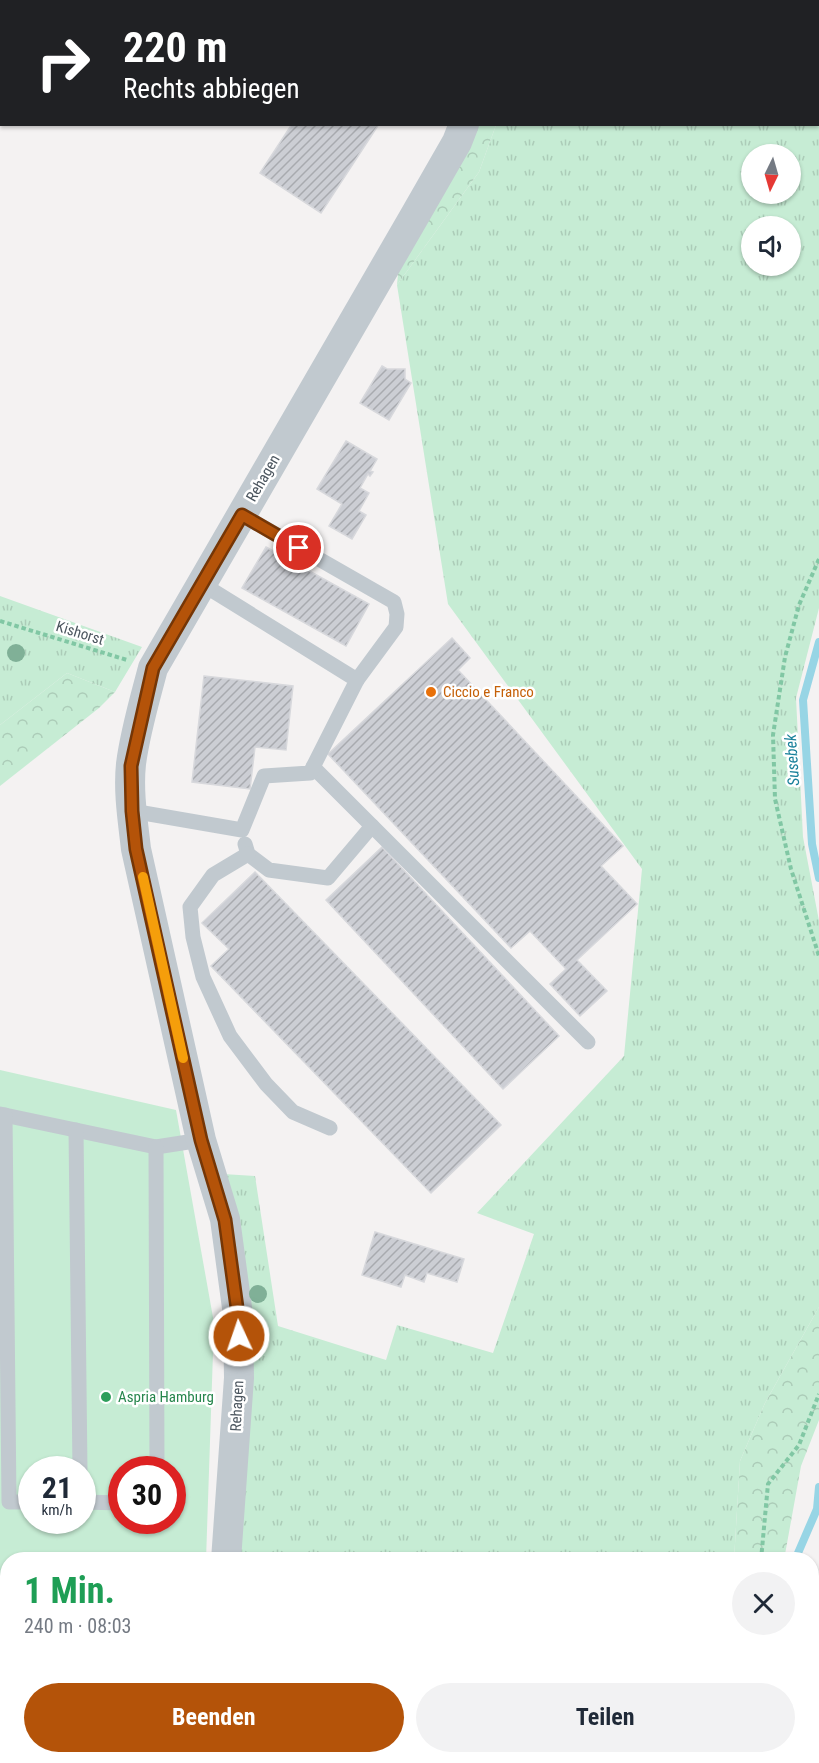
<!DOCTYPE html>
<html lang="de">
<meta charset="utf-8">
<style>
:root{--surface:#fff;--page:#f2f2f3;--text:#1f2937;--muted:#747a83;--accent:#b45309}
body{margin:0;font-family:"Roboto Condensed",sans-serif;background:var(--page);color:var(--text);height:100vh;display:flex;flex-direction:column;font-size:22px;white-space:nowrap}
*{box-sizing:border-box;margin:0}
p{font-size:20px;color:var(--muted)}
.icon{flex:none;width:33px;height:33px;fill:none;stroke:currentColor;stroke-width:2;stroke-linecap:round;stroke-linejoin:round}
.map{position:relative;flex:1;overflow:hidden}
.details{position:absolute;left:0px;top:1552px;width:819px;height:212px;display:flex;flex-direction:column;background:var(--surface);border-radius:24px 24px 0 0;box-shadow:0 2px 4px #0004}
.details>*{flex:none}
.top-card{position:absolute;left:0px;top:0px;width:819px;height:126px;box-shadow:0 2px 4px #0004;background:#202124;color:#fff;overflow:hidden}
.needle{width:39px;rotate:185deg}
.buttons{position:absolute;left:741px;top:144px;display:grid;gap:12px}
.buttons a{display:grid;place-items:center;width:60px;height:60px;border-radius:50%;background:var(--surface);box-shadow:0 2px 4px #0004;font-size:30px}
.speed{position:absolute;left:18px;top:1456px;display:flex;gap:12px;font-size:30px;font-weight:700;text-align:center}
.speed>*{display:grid;place-content:center;width:78px;height:78px;border-radius:50%;background:var(--surface);box-shadow:0 2px 4px #0004;line-height:1}
.speed small{font-size:15px;font-weight:400}
.speed .limit{border:9px solid #d22;background:#fff;color:#111}
.pin{position:absolute;display:grid;place-items:center;width:51px;height:51px;color:#fff;margin:-26px;border:3px solid #fff;border-radius:50%;box-shadow:0 2px 6px #0007}
.me{position:absolute;width:66px;margin:-33px;rotate:357deg;stroke-linejoin:round;filter:drop-shadow(0 0 4px #0008)}
.turn{display:flex;align-items:center;gap:21px;height:126px;padding:0 24px;font-size:27px}
.turn .icon{width:78px;height:78px;stroke-width:2.5}
.turn b{display:block;font-size:42px;line-height:51px}
.round{display:grid;place-items:center;flex:none;width:63px;height:63px;border-radius:32px;background:var(--page)}
.head{display:flex;align-items:center;justify-content:space-between;height:102px;padding:0 24px}
h1{font-size:36px;font-weight:700;line-height:45px;color:#1e9e55}
.primary-button{display:flex;gap:12px;margin-top:auto;padding:12px 24px}
.primary-button a{flex:1;height:69px;border-radius:36px;background:var(--accent);color:#fff;font-size:24px;font-weight:700;line-height:69px;text-align:center}
.primary-button a+a{background:var(--page);color:var(--text)}
.map>svg:first-child{display:block}
.grass{fill:url(#grass-tufts);fill-rule:evenodd}
.forest{fill:url(#forest-crowns)}
.garden{fill:#c6ecd4;fill-rule:evenodd}
.lines{fill:none;stroke-linecap:round;stroke-linejoin:round}
.stream{stroke:#97d5e5;stroke-width:8}
.building{fill:url(#building-hatch);stroke:#d7d8dc;stroke-width:1.5}
.path{stroke:#81c7a4;stroke-width:4;stroke-dasharray:4.5 3;stroke-linecap:butt}
.service{stroke:#c1c9cf;stroke-width:15}
.minor{stroke:#c1c9cf;stroke-width:30}
.tree{fill:#80b097}
.route-casing{stroke:#753606;stroke-width:15}
.route{stroke:#b45309;stroke-width:10}
.slow{stroke:#f59e0b;stroke-width:10}
.food-dot{fill:#e8710a;stroke:#fff;stroke-width:2}
.leisure-dot{fill:#2e9e5b;stroke:#fff;stroke-width:2}
.labels{text-anchor:middle;dominant-baseline:central;stroke-width:5;stroke-linejoin:round;paint-order:stroke}
.street-label{font-size:15px;fill:#4b555e;stroke:#fff}
.food-label{font-size:15px;fill:#c56008;stroke:#fff;text-anchor:start}
.leisure-label{font-size:15px;fill:#27864d;stroke:#fff;text-anchor:start}
.water-label{font-size:16px;font-style:italic;fill:#1a819b;stroke:#fff}
</style>
<div class="map">
<svg width="819" height="1763" viewBox="0 0 819 1763">
<defs>
<pattern id="grass-tufts" width="24" height="20" patternUnits="userSpaceOnUse" patternTransform="scale(1.5)"><rect width="24" height="20" fill="#c6ecd4"/><path d="M3 7l-1-3M5 7V3M7 7l1-3M15 17l-1-3M17 17v-4M19 17l1-3" fill="none" stroke="#acccb8"/></pattern>
<pattern id="forest-crowns" width="20" height="18" patternUnits="userSpaceOnUse" patternTransform="scale(1.5)"><rect width="20" height="18" fill="#c6ecd4"/><path d="M2 6a3 3 0 1 1 6 0M12 15a3 3 0 1 1 6 0" fill="none" stroke="#acccb8"/></pattern>
<pattern id="building-hatch" width="6" height="6" patternUnits="userSpaceOnUse" patternTransform="scale(1.5)"><rect width="6" height="6" fill="#ccced4"/><path d="M-1 1l2-2M0 6l6-6M5 7l2-2" fill="none" stroke="#a8aaaf"/></pattern>
</defs>
<rect width="100%" height="100%" fill="#f4f2f2"/>
<g class="grass">
<path d="M545 0H819V608L796 698 803 837 819 921V1307L765 1403 740 1461 734 1560H236L223 1174 255 1176 278 1326 386 1360 397 1325 493 1353 534 1234 477 1213 624 1056 642 869 448 604 397 285 479 172 496 125 818 124V2L544 1ZM752 154H790V194H752ZM752 226H790V266H752Z"/>
<path d="M0 596 142 647 115 692 67 673 0 725Z"/>
<path d="M819 1605V1763H800V1757L812 1756V1659Z"/>
<path d="M233 1757H721L720 1763H234Z"/>
</g>
<g class="forest">
<path d="M475 125H496L479 172 397 285 399 263Z"/>
<path d="M67 673 115 692 99 708 0 786V725Z"/>
<path d="M819 1307V1420L801 1466 784 1560H734L740 1461 765 1403Z"/>
</g>
<path class="garden" d="M0 1070 176 1110 214 1323 206 1560H8V1756H205L206 1763H0ZM32 1470H82V1521H32ZM122 1470H172V1521H122Z"/>
<g class="lines">
<g class="stream">
<path d="M819 642 803 700 812 844 819 878"/>
<path d="M795 1560 817 1509 819 1487"/>
<path d="M777 1763V1756"/>
</g>
</g>
<g class="building">
<path d="M292 124H379L321 213 260 173Z"/>
<path d="M382 366 387 369H405V379L411 383 389 420 360 403Z"/>
<path d="M346 441 377 459 370 471 373 472 370 476 368 474 360 488 369 493 359 511 366 515 352 539 329 526 342 504 317 489Z"/>
<path d="M266 547 369 604 346 646 242 588Z"/>
<path d="M452 638 470 658 458 670 623 846 601 866 637 904 577 960 607 991 580 1016 550 984 566 969 530 931 511 948 328 754Z"/>
<path d="M204 676 293 686 286 750 255 747 250 789 192 782Z"/>
<path d="M382 847 559 1036 503 1089 326 900Z"/>
<path d="M255 872 501 1125 431 1193 211 966 229 949 202 923Z"/>
<path d="M375 1232 464 1259 457 1282 427 1273 424 1282 405 1275 401 1287 362 1275Z"/>
</g>
<g class="lines">
<g class="path">
<path d="M819 559 799 605 785 657 773 735 775 799 791 869 819 956"/>
<path d="M0 621 127 660"/>
<path d="M761 1560 768 1484 799 1445 819 1394"/>
<path d="M757 1763V1756"/>
</g>
<g class="service">
<path d="M353 0 356 2"/>
<path d="M242 515 394 602 397 614 396 627 357 680"/>
<path d="M313 767 588 1042"/>
<path d="M132 811 242 830 264 776 310 773 357 680 202 584"/>
<path d="M245 844 248 854 269 870 328 878 372 826"/>
<path d="M248 854 213 875 190 907 193 937 203 977 230 1036 266 1084 293 1112 330 1128"/>
<path d="M0 1114 156 1147 201 1140"/>
<path d="M5 1115 9 1502H32"/>
<path d="M76 1130 80 1470"/>
<path d="M156 1147 157 1470"/>
<path d="M82 1502 122 1503"/>
</g>
<g class="minor">
<path d="M512 2 513 0"/>
<path d="M226 1560 239 1378 238 1315 225 1219 201 1140 136 849C133 822 128 792 131 764 135 732 145 699 153 668L414 217 457 142 464 124"/>
<path d="M221 1756V1763"/>
</g>
</g>
<g class="tree">
<circle cx="16" cy="653" r="9"/>
<circle cx="258" cy="1294" r="9"/>
</g>
<g class="lines">
<g class="route-casing">
<path id="route" d="M239 1336 238 1315 225 1220 201 1140 136 849 132 811 131 766 153 668 242 515 299 548"/>
</g>
<use href="#route" class="route"/>
<path class="slow" d="M143 877 183 1058"/>
</g>
<circle class="food-dot" cx="431" cy="692" r="6"/>
<circle class="leisure-dot" cx="106" cy="1397" r="6"/>
<g class="labels">
<g class="street-label">
<text transform="translate(263 478) rotate(-60)">Rehagen</text>
<text transform="translate(80 633) rotate(17)">Kishorst</text>
<text transform="translate(237 1406) rotate(-87)">Rehagen</text>
</g>
<g class="food-label">
<text x="443" y="692">Ciccio e Franco</text>
</g>
<g class="leisure-label">
<text x="118" y="1397">Aspria Hamburg</text>
</g>
<g class="water-label">
<text transform="translate(792 760) rotate(-94)">Susebek</text>
</g>
</g>
</svg>
<div class="buttons">
<a><svg class="needle" viewBox="-14 -14 28 28"><path d="M0-13l5 13h-10z" fill="#e53935"/><path d="M0 13l5-13h-10z" fill="#747a83"/></svg></a>
<a><svg class="icon" aria-label="sound" viewBox="0 0 24 24"><path d="M4 9h4l5-4v14l-5-4H4zM17 9q2 3 0 6"/></svg></a>
</div>
<div class="speed"><div>21<small>km/h</small></div><div class="limit">30</div></div>
<div class="pin" style="left:299px;top:548px;background:#d93025"><svg class="icon" aria-label="arrive" viewBox="0 0 24 24"><path d="M6 21V4h12l-3 4 3 4H6"/></svg></div>
<svg class="me" style="left:239px;top:1336px" viewBox="-20 -20 40 40"><circle r="17" fill="#b45309" stroke="#fff" stroke-width="3"/><path d="M0-11L8 9 0 5-8 9z" fill="#fff"/></svg>
<div class="top-card">
<div class="turn"><svg class="icon" aria-label="right" viewBox="0 0 24 24"><path d="M7 20v-9h11M14 6l5 5-5 5"/></svg><div><b>220 m</b>Rechts abbiegen</div></div>
</div>
<section class="details">
<div class="head"><div><h1>1 Min.</h1><p>240 m · 08:03</p></div><a class="round"><svg class="icon" aria-label="close" viewBox="0 0 24 24"><path d="M6 6l12 12M18 6L6 18"/></svg></a></div>
<div class="primary-button"><a>Beenden</a><a>Teilen</a></div>
</section>
</div>
